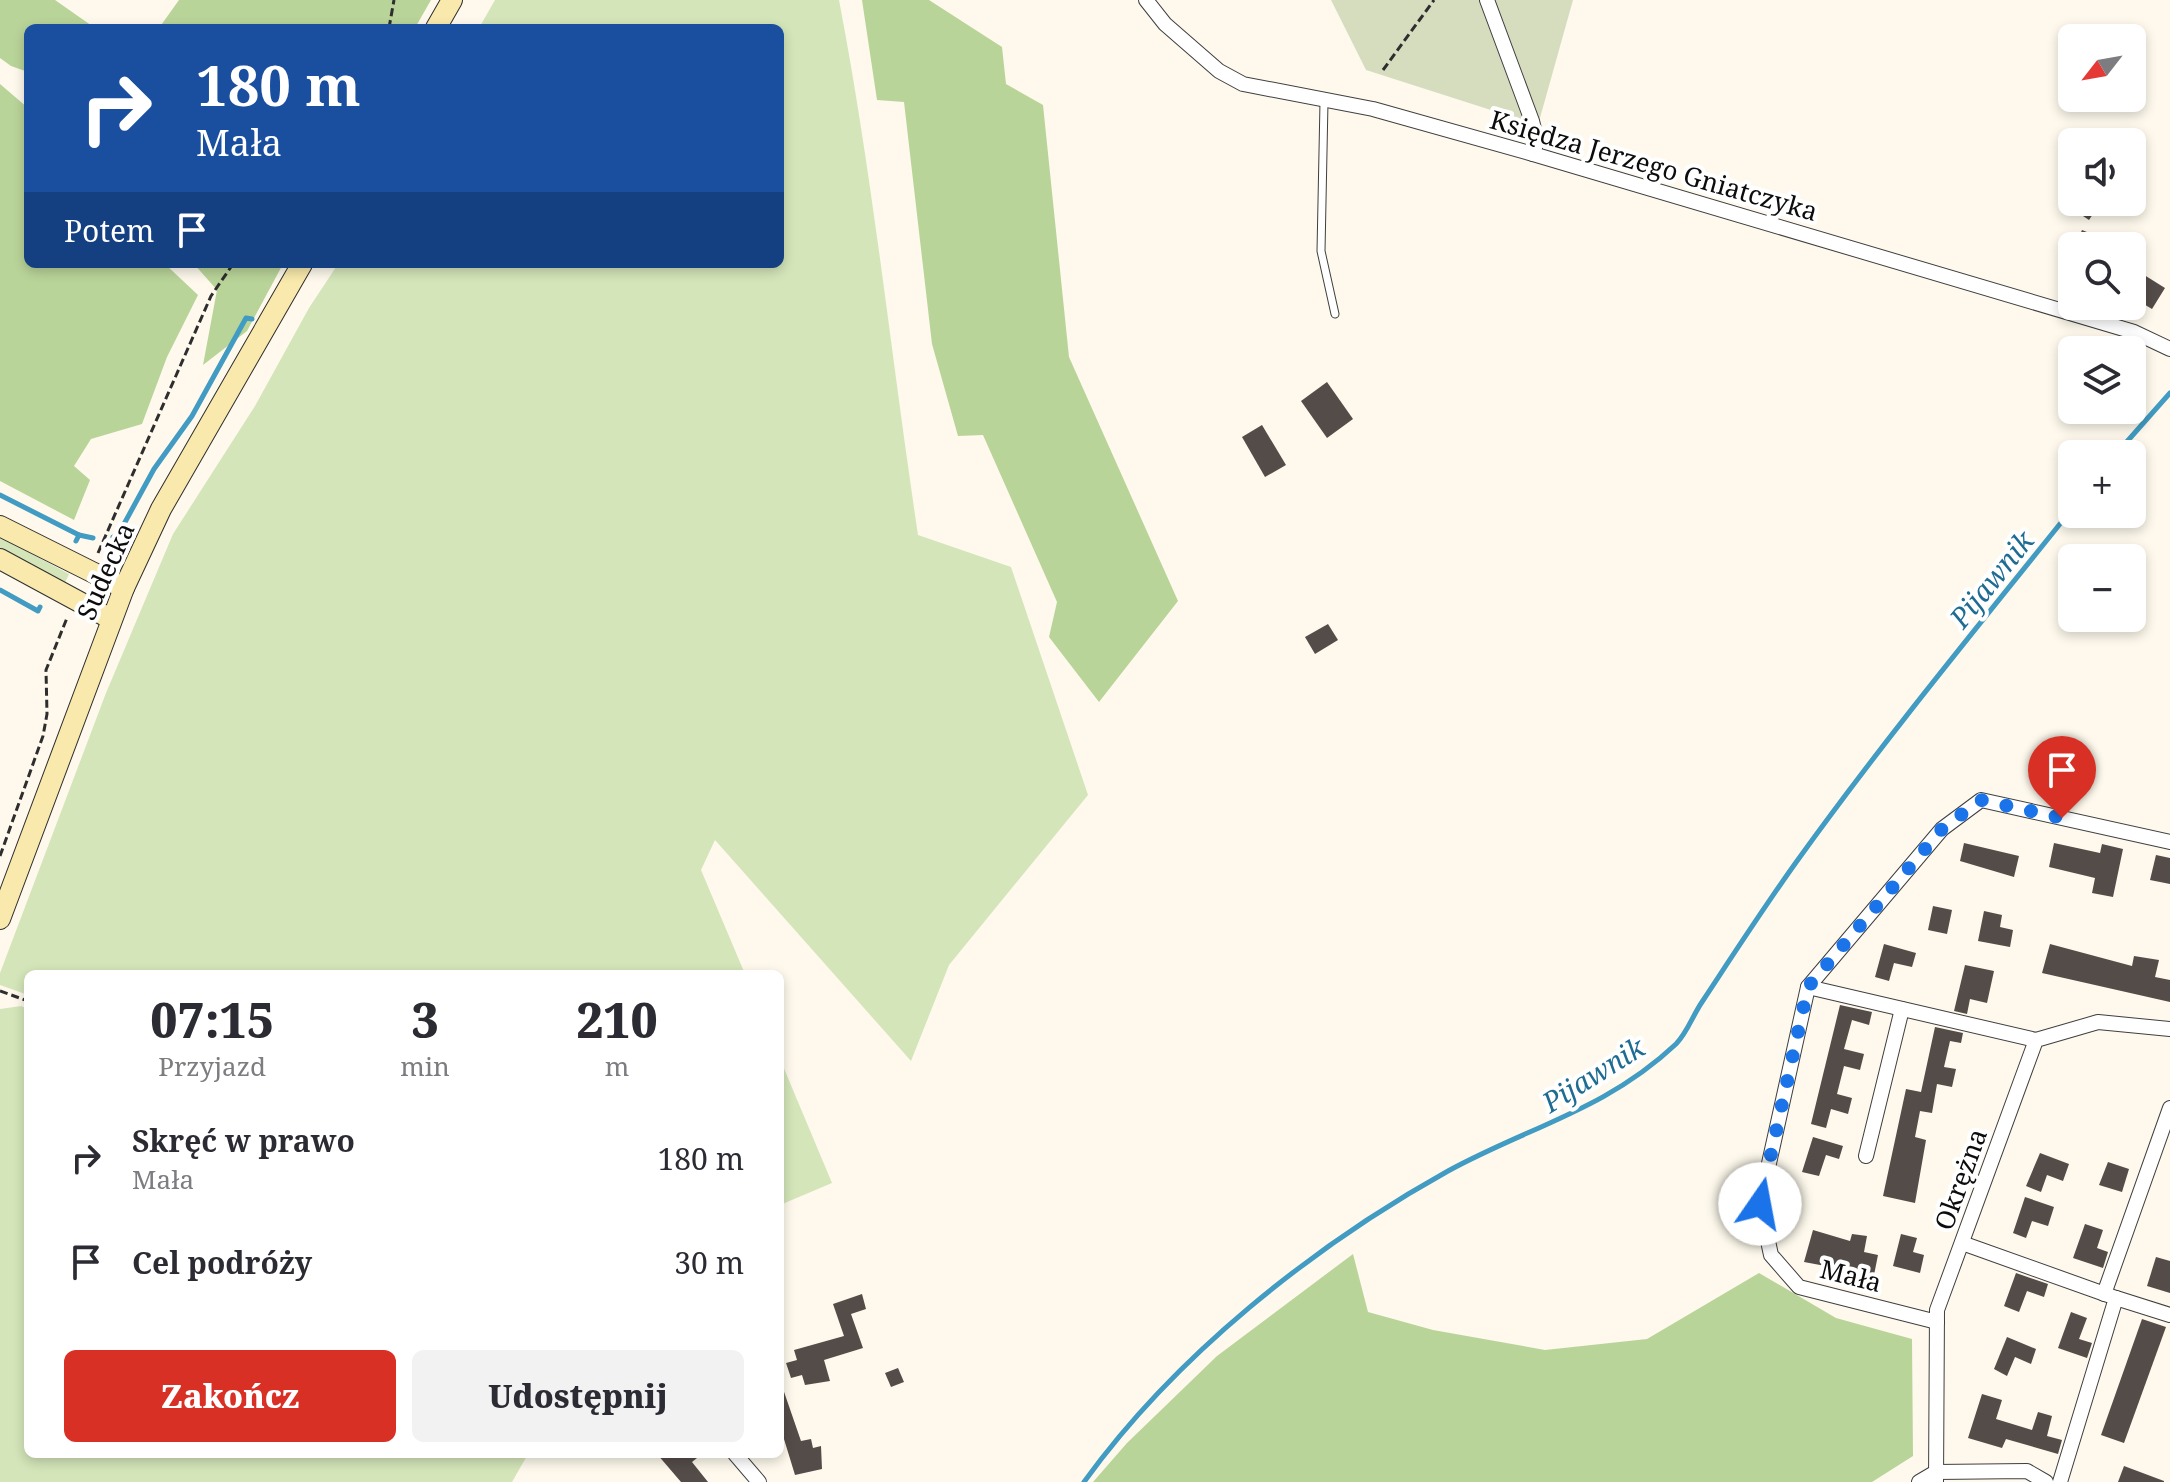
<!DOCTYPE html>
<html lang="pl">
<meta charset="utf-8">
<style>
:root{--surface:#fff;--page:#f2f2f3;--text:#2b2b33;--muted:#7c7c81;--accent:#d93025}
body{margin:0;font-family:"Noto Serif",serif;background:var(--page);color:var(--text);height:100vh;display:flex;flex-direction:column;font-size:30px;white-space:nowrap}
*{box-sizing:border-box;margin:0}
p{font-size:26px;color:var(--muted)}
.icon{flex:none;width:44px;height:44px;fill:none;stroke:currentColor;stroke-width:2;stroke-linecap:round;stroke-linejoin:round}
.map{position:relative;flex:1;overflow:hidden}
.details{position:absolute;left:24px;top:970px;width:760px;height:488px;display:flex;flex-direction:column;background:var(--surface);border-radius:12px;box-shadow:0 4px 12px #0003}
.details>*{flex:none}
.banner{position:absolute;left:24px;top:24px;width:760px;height:244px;border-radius:12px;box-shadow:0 4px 12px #0003;background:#1a4fa0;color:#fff;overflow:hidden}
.needle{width:52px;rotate:239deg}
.buttons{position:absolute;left:2058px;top:24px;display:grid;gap:16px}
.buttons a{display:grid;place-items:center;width:88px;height:88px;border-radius:12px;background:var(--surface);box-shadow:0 4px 12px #0003;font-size:40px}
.pin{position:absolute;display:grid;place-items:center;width:68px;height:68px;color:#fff;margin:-82px -34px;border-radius:50% 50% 50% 0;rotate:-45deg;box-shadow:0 0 8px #0007}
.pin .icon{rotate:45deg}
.me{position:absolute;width:88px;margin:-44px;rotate:12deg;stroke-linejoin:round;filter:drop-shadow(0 0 6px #0008)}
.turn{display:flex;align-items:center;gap:28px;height:168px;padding:0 40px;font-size:36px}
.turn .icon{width:104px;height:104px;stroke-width:2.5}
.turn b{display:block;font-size:56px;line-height:68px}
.then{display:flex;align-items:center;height:76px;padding:0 40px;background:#0003;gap:16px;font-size:30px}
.eta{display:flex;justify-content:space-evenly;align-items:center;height:136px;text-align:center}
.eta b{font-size:48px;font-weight:800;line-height:56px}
.cta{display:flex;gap:16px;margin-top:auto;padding:16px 40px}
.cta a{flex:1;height:92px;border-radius:12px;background:var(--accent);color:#fff;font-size:32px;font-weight:800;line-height:92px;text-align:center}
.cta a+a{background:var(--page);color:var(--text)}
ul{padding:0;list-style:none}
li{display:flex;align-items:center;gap:24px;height:104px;padding:0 40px}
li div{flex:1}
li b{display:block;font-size:30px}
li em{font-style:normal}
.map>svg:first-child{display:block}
.green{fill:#d4e5b9}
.forest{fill:#b9d499}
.cemetery{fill:#d6ddbf}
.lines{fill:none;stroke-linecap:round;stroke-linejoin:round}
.stream{stroke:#419bc2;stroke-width:5}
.building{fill:#544c49}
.lane-casing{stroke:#3f3f3f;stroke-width:9}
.street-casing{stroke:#3f3f3f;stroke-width:16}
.secondary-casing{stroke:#2e2e2e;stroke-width:22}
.path{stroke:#2e2e2e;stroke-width:3;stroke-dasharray:8 4;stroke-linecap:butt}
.lane{stroke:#fff;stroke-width:7}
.street{stroke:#fff;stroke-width:14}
.secondary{stroke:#f9e9ac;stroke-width:20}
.route{stroke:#1a73e8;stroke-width:14;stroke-dasharray:0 25.2}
.labels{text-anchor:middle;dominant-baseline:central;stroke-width:8;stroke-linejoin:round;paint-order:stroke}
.street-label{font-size:26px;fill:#0c0c0c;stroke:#fff}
.water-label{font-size:28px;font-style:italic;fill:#1f6c93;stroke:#fff}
</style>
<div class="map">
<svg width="2170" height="1482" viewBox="0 0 2170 1482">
<rect width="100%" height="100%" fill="#fef9ec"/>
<g class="green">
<path d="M495 0H839C873 177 891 356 918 535L1011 567 1088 795 949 965 911 1061 715 840 701 870 745 974H28V995L0 985V973L106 693 173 534 255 406 309 308 338 264H780V28H479Z"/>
<path d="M0 537 69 574 65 583 0 548Z"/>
<path d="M21 1006 28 1009V1454H528L512 1482H0V1009Z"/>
<path d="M780 1059 832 1183 780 1205Z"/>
</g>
<g class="forest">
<path d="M0 0H55L95 28H28V72L11 66 0 58Z"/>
<path d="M179 0H431L415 28H159Z"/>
<path d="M862 0H929L1002 47 1006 84 1043 105 1069 357 1178 601 1099 702 1049 637 1057 602 983 435 958 436 932 344 904 102 877 100Z"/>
<path d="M0 84 28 108V264H165L198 295 167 357 142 424 91 439 74 466 90 480 74 520 0 481Z"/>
<path d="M194 264H283L247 331 203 365 217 290Z"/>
<path d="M1353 1254 1368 1312 1433 1330 1545 1350 1647 1339 1759 1273 1836 1318 1912 1339 1913 1456 1872 1482H1093L1127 1443 1217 1356Z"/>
</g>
<path class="cemetery" d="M1331 0H1573L1538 125 1366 70Z"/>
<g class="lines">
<g class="stream">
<path d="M2116 454 2170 393"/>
<path d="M0 495 79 535"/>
<path d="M113 537 118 535 154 469 192 416 246 318 252 319"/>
<path d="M76 541 79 535 93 538"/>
<path d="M0 590 38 611 40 607"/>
<path d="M1084 1482C1175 1356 1313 1246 1448 1171 1528 1127 1606 1110 1676 1044 1687 1033 1693 1015 1702 1002 1733 955 1764 907 1797 861 1884 740 1979 625 2072 509"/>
</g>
</g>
<g class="building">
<path d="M2062 202H2101L2089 220Z"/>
<path d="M2082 230 2119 245 2118 246H2075Z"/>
<path d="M2141 273 2165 288 2152 309 2142 303 2132 319V287Z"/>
<path d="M1327 382 1353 419 1327 438 1301 401Z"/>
<path d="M1262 425 1286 465 1265 477 1242 437Z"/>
<path d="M1328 624 1338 640 1315 654 1305 637Z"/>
<path d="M1964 843 2019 856 2014 877 1960 861Z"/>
<path d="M2054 843 2100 853 2102 844 2123 849 2113 897 2092 893 2095 878 2049 867Z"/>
<path d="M2156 855 2170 858V884L2150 880Z"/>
<path d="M1933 906 1952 910 1947 934 1928 930Z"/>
<path d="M1984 911 2002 915 2000 927 2013 930 2010 947 1978 941Z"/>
<path d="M1884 944 1916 953 1912 967 1894 963 1889 981 1875 977Z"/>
<path d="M2050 944 2132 966 2134 956 2159 960 2155 977 2170 980V1002L2042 973Z"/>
<path d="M1965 965 1994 971 1987 1003 1970 999 1967 1014 1954 1011Z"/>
<path d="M1840 1005 1872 1012 1869 1025 1852 1020 1844 1049 1864 1054 1860 1070 1844 1066 1837 1094 1852 1098 1848 1114 1831 1109 1826 1128 1811 1124Z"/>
<path d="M1935 1027 1963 1033 1961 1043 1950 1041 1944 1067 1956 1069 1952 1087 1937 1084 1932 1113 1920 1111 1915 1137 1926 1140 1915 1203 1883 1196 1906 1089 1921 1092Z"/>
<path d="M1813 1137 1843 1146 1839 1159 1826 1155 1819 1176 1802 1172Z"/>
<path d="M2040 1153 2069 1164 2063 1181 2047 1175 2041 1192 2026 1186Z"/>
<path d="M2108 1162 2129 1169 2122 1192 2099 1185Z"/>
<path d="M2025 1197 2054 1207 2048 1226 2032 1221 2026 1238 2013 1233Z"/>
<path d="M2085 1224 2103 1230 2097 1248 2108 1252 2103 1268 2073 1258Z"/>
<path d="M1813 1230 1850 1241 1852 1234 1867 1236 1864 1252 1878 1255 1874 1275 1804 1262Z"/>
<path d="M1901 1234 1917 1238 1913 1252 1924 1255 1920 1273 1893 1266Z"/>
<path d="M2156 1257 2170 1261V1293L2147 1286Z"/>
<path d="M2016 1273 2048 1284 2044 1297 2027 1291 2019 1312 2004 1306Z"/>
<path d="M862 1294 866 1309 851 1314 863 1348 824 1360 830 1381 805 1385 802 1375 791 1378 786 1363 797 1360 794 1350 844 1336 833 1304Z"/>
<path d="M2071 1312 2087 1318 2079 1339 2092 1343 2087 1358 2058 1348Z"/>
<path d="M2142 1319 2166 1327 2124 1443 2101 1435Z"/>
<path d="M2007 1337 2036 1349 2031 1364 2015 1357 2007 1376 1994 1369Z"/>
<path d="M898 1368 904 1382 891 1387 885 1373Z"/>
<path d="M782 1386 801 1441 811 1439 813 1448 821 1446 822 1469 795 1475 780 1426Z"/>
<path d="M1982 1394 2002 1400 1996 1419 2032 1430 2038 1412 2052 1416 2047 1436 2062 1440 2058 1454 2006 1439 2002 1448 1968 1438Z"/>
<path d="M657 1454H702L692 1462 708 1482H681Z"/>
<path d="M2124 1466 2164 1481V1482H2118Z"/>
</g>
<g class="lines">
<g class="lane-casing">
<path id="lane" d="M1324 102 1321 251 1335 314"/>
</g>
<g class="street-casing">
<g id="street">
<path d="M1146 0 1165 24 1219 71 1243 84 1373 109 1533 154 2134 332 2170 349"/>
<path d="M1487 0 1532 121 1537 141 1533 154"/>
<path d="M1808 987 2036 1040"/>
<path d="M1866 1156 1902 1009"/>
<path d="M1962 1243 2116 1298 2060 1482"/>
<path d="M2104 1294 2170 1108"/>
<path d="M2116 1298 2170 1315"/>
<path d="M1937 1322 1799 1287 1771 1255 1760 1204 1808 987 1942 829 1981 800 2170 842"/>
<path d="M735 1454 759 1482"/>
<path d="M1919 1482 1936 1472 2027 1471 2046 1482"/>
<path d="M1936 1482 1937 1310 2036 1040 2098 1022 2170 1029"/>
</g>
</g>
<g class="secondary-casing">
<g id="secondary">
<path d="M436 28 452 0"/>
<path d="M0 526 124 588"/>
<path d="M0 559 111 619"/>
<path d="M0 919 124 588 161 509 302 264"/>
</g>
</g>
<g class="path">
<path d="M389 28 394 0"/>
<path d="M1383 70 1434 0"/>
<path d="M98 553 211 296 233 264"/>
<path d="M0 856 43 736 47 714 46 670 67 618"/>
<path d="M0 991 28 1001"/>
</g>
<use href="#lane" class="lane"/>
<use href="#street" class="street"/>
<use href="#secondary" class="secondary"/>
</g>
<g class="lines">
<path class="route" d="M1760 1204 1808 987 1942 829 1981 800 2062 818"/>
</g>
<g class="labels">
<g class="street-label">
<text transform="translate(1654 165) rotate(16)">Księdza Jerzego Gniatczyka</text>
<text transform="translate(105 571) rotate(-66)">Sudecka</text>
<text transform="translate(1960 1179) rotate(-70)">Okrężna</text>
<text transform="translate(1851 1275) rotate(14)">Mała</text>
</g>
<g class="water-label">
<text transform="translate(1991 579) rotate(-51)">Pijawnik</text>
<text transform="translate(1593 1074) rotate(-32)">Pijawnik</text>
</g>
</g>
</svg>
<div class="buttons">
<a><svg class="needle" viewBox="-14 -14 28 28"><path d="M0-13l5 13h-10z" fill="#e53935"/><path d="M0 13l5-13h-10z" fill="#7c7c81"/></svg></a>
<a><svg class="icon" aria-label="sound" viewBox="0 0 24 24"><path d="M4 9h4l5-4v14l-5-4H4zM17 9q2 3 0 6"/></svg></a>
<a><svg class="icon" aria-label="search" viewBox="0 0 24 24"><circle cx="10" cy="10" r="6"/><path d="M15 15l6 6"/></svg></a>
<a><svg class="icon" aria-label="layers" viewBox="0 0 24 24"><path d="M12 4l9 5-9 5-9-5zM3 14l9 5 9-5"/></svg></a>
<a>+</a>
<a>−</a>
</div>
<div class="pin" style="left:2062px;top:818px;background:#d93025"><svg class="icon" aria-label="arrive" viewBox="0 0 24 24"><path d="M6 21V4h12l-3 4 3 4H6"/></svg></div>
<svg class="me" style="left:1760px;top:1204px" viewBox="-20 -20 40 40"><circle r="19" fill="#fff"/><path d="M0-13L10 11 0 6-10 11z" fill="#1a73e8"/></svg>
<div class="banner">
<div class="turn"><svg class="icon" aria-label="right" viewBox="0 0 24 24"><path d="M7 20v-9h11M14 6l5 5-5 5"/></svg><div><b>180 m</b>Mała</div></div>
<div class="then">Potem<svg class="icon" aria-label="arrive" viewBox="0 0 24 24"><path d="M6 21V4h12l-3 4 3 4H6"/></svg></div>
</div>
<section class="details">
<div class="eta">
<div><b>07:15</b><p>Przyjazd</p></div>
<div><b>3</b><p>min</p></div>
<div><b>210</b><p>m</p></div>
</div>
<ul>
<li><svg class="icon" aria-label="right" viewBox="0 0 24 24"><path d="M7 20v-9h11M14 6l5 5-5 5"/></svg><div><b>Skręć w prawo</b><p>Mała</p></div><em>180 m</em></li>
<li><svg class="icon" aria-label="arrive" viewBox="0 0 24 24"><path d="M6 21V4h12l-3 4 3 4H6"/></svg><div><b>Cel podróży</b></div><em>30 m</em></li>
</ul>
<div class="cta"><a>Zakończ</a><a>Udostępnij</a></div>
</section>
</div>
